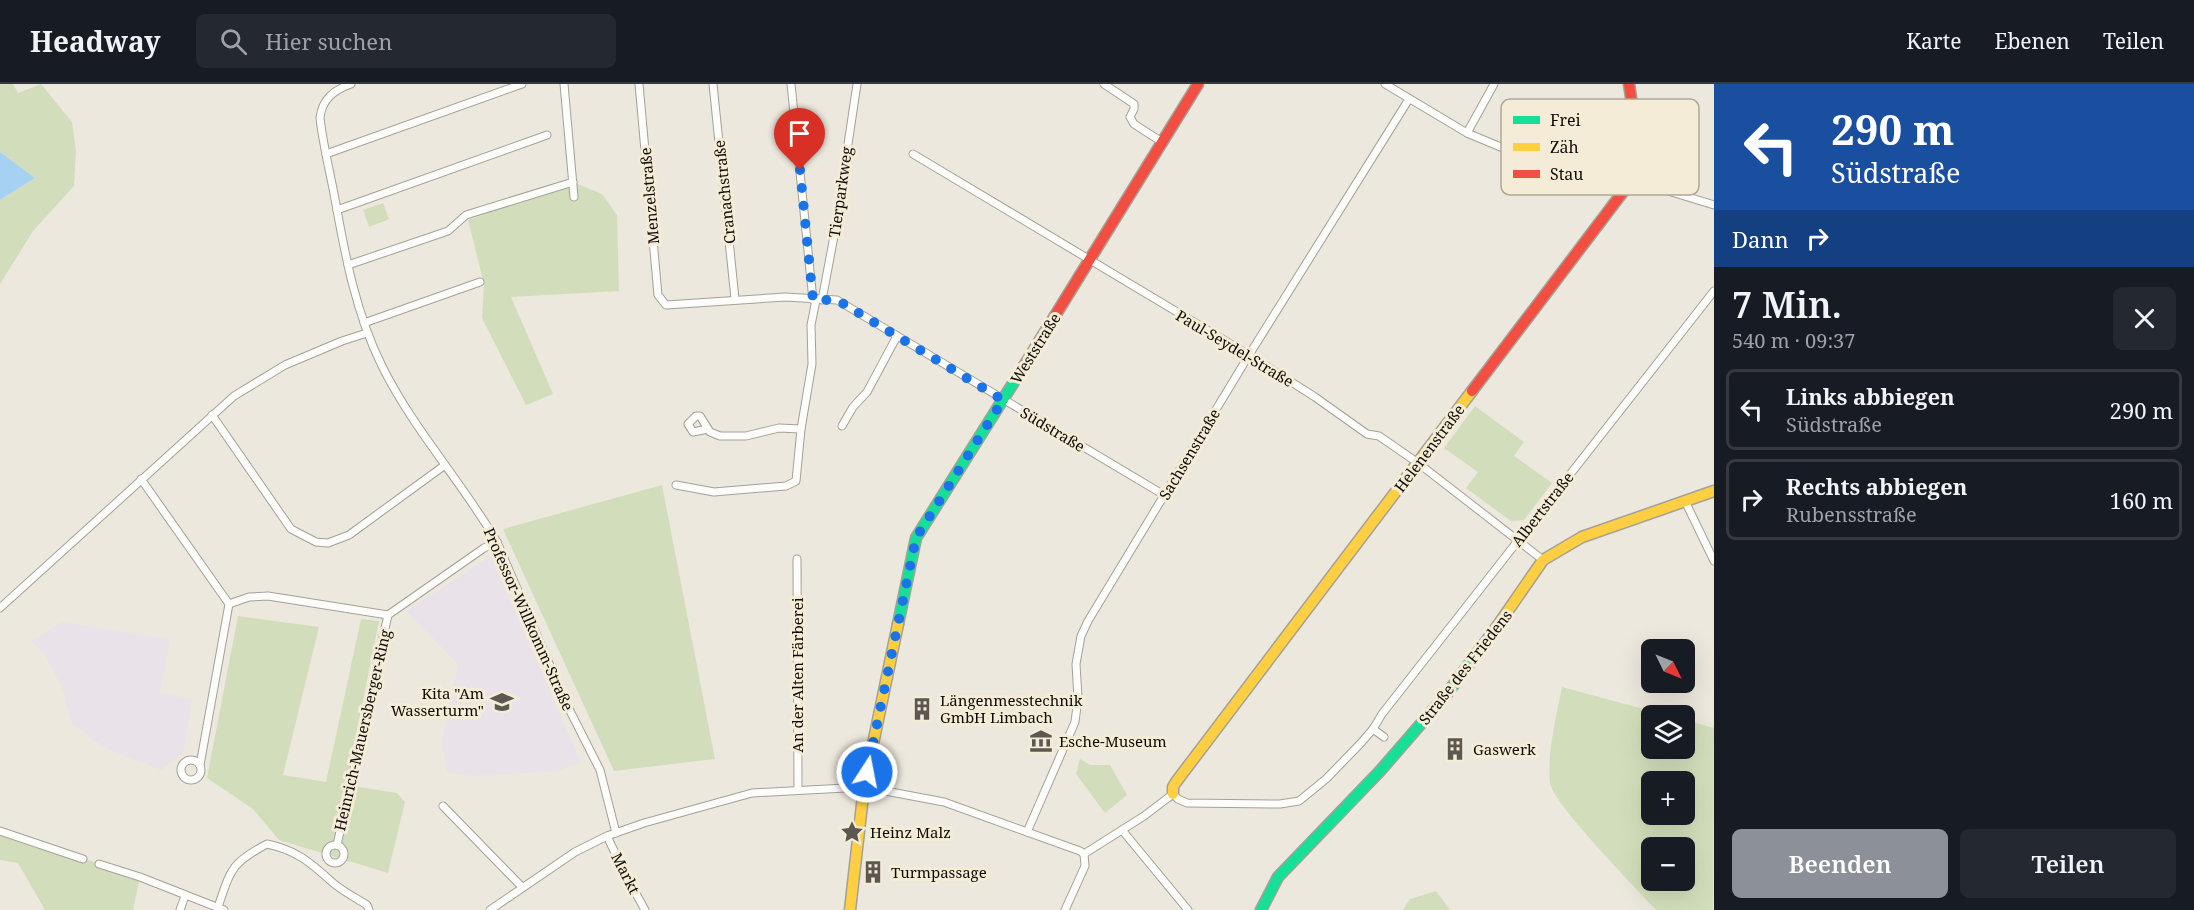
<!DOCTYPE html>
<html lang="de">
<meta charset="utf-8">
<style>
:root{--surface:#171b24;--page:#242831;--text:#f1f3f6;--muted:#9ea1a6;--line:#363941;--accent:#8c9099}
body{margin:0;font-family:"Noto Serif",serif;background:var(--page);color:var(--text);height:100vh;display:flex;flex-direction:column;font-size:22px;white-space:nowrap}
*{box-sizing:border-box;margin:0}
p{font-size:20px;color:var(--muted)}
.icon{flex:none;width:33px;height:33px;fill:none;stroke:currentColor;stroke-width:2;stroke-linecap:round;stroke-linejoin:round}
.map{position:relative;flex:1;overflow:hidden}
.side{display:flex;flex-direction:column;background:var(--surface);width:480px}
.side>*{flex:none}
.guide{background:#1a4fa0;color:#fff;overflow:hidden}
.needle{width:39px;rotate:133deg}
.tools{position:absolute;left:1641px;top:555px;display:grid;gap:12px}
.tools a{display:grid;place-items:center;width:54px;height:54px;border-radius:9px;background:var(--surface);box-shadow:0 6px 24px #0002;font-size:30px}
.pin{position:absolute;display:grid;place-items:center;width:51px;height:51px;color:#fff;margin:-62px -26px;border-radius:50% 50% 50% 0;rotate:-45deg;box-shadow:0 0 6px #0007}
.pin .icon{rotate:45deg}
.me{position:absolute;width:66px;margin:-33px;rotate:11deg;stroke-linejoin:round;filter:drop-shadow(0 0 4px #0008)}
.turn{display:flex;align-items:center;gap:21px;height:126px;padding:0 18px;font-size:27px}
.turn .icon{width:78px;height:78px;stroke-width:2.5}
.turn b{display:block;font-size:42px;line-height:51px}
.then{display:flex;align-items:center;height:57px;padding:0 18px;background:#0003;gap:12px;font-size:22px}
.round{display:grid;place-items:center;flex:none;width:63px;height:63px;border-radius:9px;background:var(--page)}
.overview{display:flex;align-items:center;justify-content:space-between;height:102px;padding:0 18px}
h1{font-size:36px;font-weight:600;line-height:45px}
.action{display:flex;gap:12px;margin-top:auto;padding:12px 18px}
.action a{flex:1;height:69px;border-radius:9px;background:var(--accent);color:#fff;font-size:24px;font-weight:600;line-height:69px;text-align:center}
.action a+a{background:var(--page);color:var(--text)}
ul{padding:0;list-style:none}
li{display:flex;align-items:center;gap:18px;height:81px;margin:0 12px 9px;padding:0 6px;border:3px solid var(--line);border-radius:9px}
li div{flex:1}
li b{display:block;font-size:22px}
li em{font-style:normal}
header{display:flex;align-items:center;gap:36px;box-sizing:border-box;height:84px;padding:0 30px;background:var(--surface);border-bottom:2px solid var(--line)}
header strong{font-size:28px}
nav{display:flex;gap:33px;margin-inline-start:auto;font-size:21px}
.search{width:420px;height:54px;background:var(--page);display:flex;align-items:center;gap:15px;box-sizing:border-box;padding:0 21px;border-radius:9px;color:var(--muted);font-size:22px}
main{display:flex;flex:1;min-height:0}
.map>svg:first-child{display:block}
.education{fill:#eae2e9}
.green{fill:#d2debb;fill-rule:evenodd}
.water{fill:#a6d1f3}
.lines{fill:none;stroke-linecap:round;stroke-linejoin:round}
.street-casing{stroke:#a4a198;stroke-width:9}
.fast-casing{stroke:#a4a198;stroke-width:13}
.slow-casing{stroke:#a4a198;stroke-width:13}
.jam-casing{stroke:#a4a198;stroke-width:13}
.street{stroke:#fcfcfa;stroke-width:7}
.fast{stroke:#16e098;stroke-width:10}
.slow{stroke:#ffcf43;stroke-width:10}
.jam{stroke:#f24e42;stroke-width:10}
.route{stroke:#1a73e8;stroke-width:10;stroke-dasharray:0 18}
.labels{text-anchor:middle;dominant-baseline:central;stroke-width:6;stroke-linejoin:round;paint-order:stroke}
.street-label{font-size:15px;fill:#0e0b05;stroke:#f4ecd6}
.poi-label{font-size:15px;fill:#0e0b05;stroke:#f4ecd6;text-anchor:start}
.key{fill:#f4ecd6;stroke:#afa897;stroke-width:1.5}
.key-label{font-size:16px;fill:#0e0b05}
</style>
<header>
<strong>Headway</strong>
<div class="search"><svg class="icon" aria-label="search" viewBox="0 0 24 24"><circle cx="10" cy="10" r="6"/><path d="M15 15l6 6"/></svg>Hier suchen</div>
<nav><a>Karte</a><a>Ebenen</a><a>Teilen</a></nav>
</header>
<main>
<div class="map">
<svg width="1714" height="826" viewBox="0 0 1714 826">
<rect width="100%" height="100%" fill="#ede8dd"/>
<g class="education">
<path d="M491 472 581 678 558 687 472 692 447 688 442 657 458 580 406 527Z"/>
<path d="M61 538 170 555 160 609 192 615 184 668 161 686 105 664 72 640 61 601 44 570 31 557Z"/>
</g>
<g class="green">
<path d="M0 0H13L18 9 41 0 72 38 76 67 74 102 33 147 0 200V116L35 94 0 68Z"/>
<path d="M573 98 602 110 617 131 619 207 511 213 553 310 526 321 482 234 484 200 468 136Z"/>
<path d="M383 119 389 135 369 143 363 126Z"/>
<path d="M1475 322 1524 358 1514 372 1552 399 1524 436 1511 437 1466 404 1478 388 1444 364Z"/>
<path d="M662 401 715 675 614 687 503 445Z"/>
<path d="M238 532 319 543 283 691 326 698 361 535 379 537 346 701 397 709 405 718 388 789 279 756 253 725 207 694Z"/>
<path d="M1562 603 1666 631 1652 632V664H1684L1685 636 1714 644 1713 826H1656C1638 806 1553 720 1550 699 1547 668 1556 634 1562 603ZM1652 698H1684V730H1652ZM1652 764H1684V796H1652Z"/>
<path d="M1080 675 1090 681H1110L1127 711 1105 729 1076 690Z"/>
<path d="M0 747 140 793 133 826H45L18 779 0 776Z"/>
<path d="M1436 807 1450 826H1403L1410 815Z"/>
</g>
<path class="water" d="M0 68 35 94 0 116Z"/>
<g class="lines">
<g class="street-casing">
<g id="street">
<path d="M351 0C334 6 322 15 320 34 323 61 330 88 335 115 345 171 356 230 382 282 413 345 462 398 497 458L566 619 600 686 616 749"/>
<path d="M564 0 574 113"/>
<path d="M639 0 658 211 666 221 785 213 837 216 1164 411"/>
<path d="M713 0 735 215"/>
<path d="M791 0 813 216"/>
<path d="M1104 0 1134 20V25L1130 33 1134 40 1162 58"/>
<path d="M1385 0 1467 49 1503 64 1632 96 1714 121"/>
<path d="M1467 49 1494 0"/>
<path d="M326 70 522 0"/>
<path d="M913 70 1249 271 1315 313 1367 350 1379 352 1418 379 1543 476"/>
<path d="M337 126 547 51"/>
<path d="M348 181 448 147 466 131 573 98"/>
<path d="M822 216 835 147 857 0"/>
<path d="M364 239 480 198"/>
<path d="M212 331 291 445 316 458 328 459 349 451 445 381"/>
<path d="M842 342 853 323 867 308 897 252"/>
<path d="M708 345 693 348 688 340 696 332H700L710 348 720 352H746L779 344 801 345 812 280 811 241 816 216"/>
<path d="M141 395 229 520 200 681"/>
<path d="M676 401 714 408 786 402 796 397 801 345"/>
<path d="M1685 417 1714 477"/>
<path d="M797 475 798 706"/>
<path d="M229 520 249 513 268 512 388 531 484 464 497 458"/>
<path d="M0 524 234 312 285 281 342 257 367 249"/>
<path d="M1373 645 1384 653"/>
<circle cx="191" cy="686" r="10"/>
<path d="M443 722 522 803"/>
<path d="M1122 746 1188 826"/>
<path d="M0 747 83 775"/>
<path d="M1027 748 1075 638 1078 614 1076 580 1081 552 1088 537 1249 271 1409 15"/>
<path d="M607 752 624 788 645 826"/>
<circle cx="335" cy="770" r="9"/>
<path d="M337 761 388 531"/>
<path d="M1084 770 1144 732 1173 710 1178 715 1187 719 1280 720 1299 717 1326 695 1360 660 1373 645 1382 630 1714 207"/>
<path d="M99 780 140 793 224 826"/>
<path d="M218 823C231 785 231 779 267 760 296 766 310 778 332 798 342 807 356 814 367 821L369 826"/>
<path d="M180 826 185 812"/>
<path d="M490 826 575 768 607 752 644 739 752 709 864 703 944 718 1080 767 1084 770"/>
<path d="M1065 826 1085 782 1084 770"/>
</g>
</g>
<g class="fast-casing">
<g id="fast">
<path d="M898 540 916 454 1024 282"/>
<path d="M1261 826 1278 793 1380 687 1446 611 1496 544"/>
</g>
</g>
<g class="slow-casing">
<g id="slow">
<path d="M1496 544 1543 476 1582 453 1714 407"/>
<path d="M1173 710V703L1176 698 1472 307"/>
<path d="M850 826 864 703 898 540"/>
</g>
</g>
<g class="jam-casing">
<g id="jam">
<path d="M1024 282 1198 0"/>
<path d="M1472 307 1632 96V20L1629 0"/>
</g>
</g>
<use href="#street" class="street"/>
<use href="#fast" class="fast"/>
<use href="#slow" class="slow"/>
<use href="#jam" class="jam"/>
</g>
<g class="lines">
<path class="route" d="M800 86 813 216H837L1003 316 916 454 867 688"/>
</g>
<defs>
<g id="school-bare" transform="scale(1.8)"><path d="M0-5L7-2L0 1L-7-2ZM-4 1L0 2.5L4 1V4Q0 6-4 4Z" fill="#5c5851" stroke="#f4ecd6" stroke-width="2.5" paint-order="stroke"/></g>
<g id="building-bare" transform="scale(1.8)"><path d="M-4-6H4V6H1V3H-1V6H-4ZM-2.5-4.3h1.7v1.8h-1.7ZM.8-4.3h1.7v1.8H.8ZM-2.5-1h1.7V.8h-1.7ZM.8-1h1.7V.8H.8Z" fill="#5c5851" stroke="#f4ecd6" stroke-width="2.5" paint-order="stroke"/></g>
<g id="museum-bare" transform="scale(1.8)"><path d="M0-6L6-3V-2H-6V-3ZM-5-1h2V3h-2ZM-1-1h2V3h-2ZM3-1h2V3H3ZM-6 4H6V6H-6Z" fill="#5c5851" stroke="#f4ecd6" stroke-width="2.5" paint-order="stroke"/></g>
<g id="sight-bare" transform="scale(1.8)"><path d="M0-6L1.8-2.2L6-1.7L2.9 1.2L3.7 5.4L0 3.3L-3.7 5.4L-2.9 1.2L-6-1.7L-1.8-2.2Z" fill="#5c5851" stroke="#f4ecd6" stroke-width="2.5" paint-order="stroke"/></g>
</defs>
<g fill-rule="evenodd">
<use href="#school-bare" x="502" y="618"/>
<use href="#building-bare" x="922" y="625"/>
<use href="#museum-bare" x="1041" y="657"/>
<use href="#building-bare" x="1455" y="665"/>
<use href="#sight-bare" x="852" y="748"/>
<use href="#building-bare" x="873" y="788"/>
</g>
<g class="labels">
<g class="street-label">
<text transform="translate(724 108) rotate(-96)">Cranachstraße</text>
<text transform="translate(840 108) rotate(-82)">Tierparkweg</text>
<text transform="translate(649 112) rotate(-95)">Menzelstraße</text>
<text transform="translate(1035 264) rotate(-58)">Weststraße</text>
<text transform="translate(1235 264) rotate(31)">Paul-Seydel-Straße</text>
<text transform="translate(1053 345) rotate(31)">Südstraße</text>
<text transform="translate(1429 364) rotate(-53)">Helenenstraße</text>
<text transform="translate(1189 370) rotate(-59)">Sachsenstraße</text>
<text transform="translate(1542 425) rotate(-52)">Albertstraße</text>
<text transform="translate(529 535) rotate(66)">Professor-Willkomm-Straße</text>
<text transform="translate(1465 583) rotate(-52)">Straße des Friedens</text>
<text transform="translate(797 591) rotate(-90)">An der Alten Färberei</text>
<text transform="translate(362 646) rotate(-77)">Heinrich-Mauersberger-Ring</text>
<text transform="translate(626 789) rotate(63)">Markt</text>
</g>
<g class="poi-label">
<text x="484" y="609" text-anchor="end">Kita "Am<tspan x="484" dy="17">Wasserturm"</tspan></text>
<text x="940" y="616">Längenmesstechnik<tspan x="940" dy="17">GmbH Limbach</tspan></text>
<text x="1059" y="657">Esche-Museum</text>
<text x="1473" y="665">Gaswerk</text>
<text x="870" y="748">Heinz Malz</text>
<text x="891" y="788">Turmpassage</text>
</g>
</g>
<rect x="1501" y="15" width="198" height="96" rx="9" class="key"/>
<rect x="1513" y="32" width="27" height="8" fill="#16e098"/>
<rect x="1513" y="59" width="27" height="8" fill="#ffcf43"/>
<rect x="1513" y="86" width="27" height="8" fill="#f24e42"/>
<g class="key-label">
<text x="1550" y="42">Frei</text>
<text x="1550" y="69">Zäh</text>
<text x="1550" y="96">Stau</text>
</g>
</svg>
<div class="tools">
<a><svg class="needle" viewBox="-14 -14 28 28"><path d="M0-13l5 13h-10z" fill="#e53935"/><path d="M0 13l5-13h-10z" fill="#9ea1a6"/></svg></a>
<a><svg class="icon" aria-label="layers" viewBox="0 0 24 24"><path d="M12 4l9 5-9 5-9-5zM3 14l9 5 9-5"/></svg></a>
<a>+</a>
<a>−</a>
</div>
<div class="pin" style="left:800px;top:86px;background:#d93025"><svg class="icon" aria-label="arrive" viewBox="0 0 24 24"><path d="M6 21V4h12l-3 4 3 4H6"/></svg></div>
<svg class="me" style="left:867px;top:688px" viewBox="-20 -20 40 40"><circle r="17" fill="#1a73e8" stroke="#fff" stroke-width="3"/><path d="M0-11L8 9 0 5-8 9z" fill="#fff"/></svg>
</div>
<section class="side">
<div class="guide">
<div class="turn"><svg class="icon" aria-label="left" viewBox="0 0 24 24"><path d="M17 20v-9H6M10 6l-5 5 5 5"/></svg><div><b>290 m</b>Südstraße</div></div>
<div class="then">Dann<svg class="icon" aria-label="right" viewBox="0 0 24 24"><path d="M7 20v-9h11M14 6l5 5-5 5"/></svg></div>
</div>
<div class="overview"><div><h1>7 Min.</h1><p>540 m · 09:37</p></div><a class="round"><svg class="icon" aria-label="close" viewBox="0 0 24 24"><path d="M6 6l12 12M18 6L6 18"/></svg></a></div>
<ul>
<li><svg class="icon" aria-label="left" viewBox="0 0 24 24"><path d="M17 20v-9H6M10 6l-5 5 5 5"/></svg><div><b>Links abbiegen</b><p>Südstraße</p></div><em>290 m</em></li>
<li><svg class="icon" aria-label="right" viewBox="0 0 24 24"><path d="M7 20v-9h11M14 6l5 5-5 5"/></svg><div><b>Rechts abbiegen</b><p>Rubensstraße</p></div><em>160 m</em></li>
</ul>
<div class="action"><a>Beenden</a><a>Teilen</a></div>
</section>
</main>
